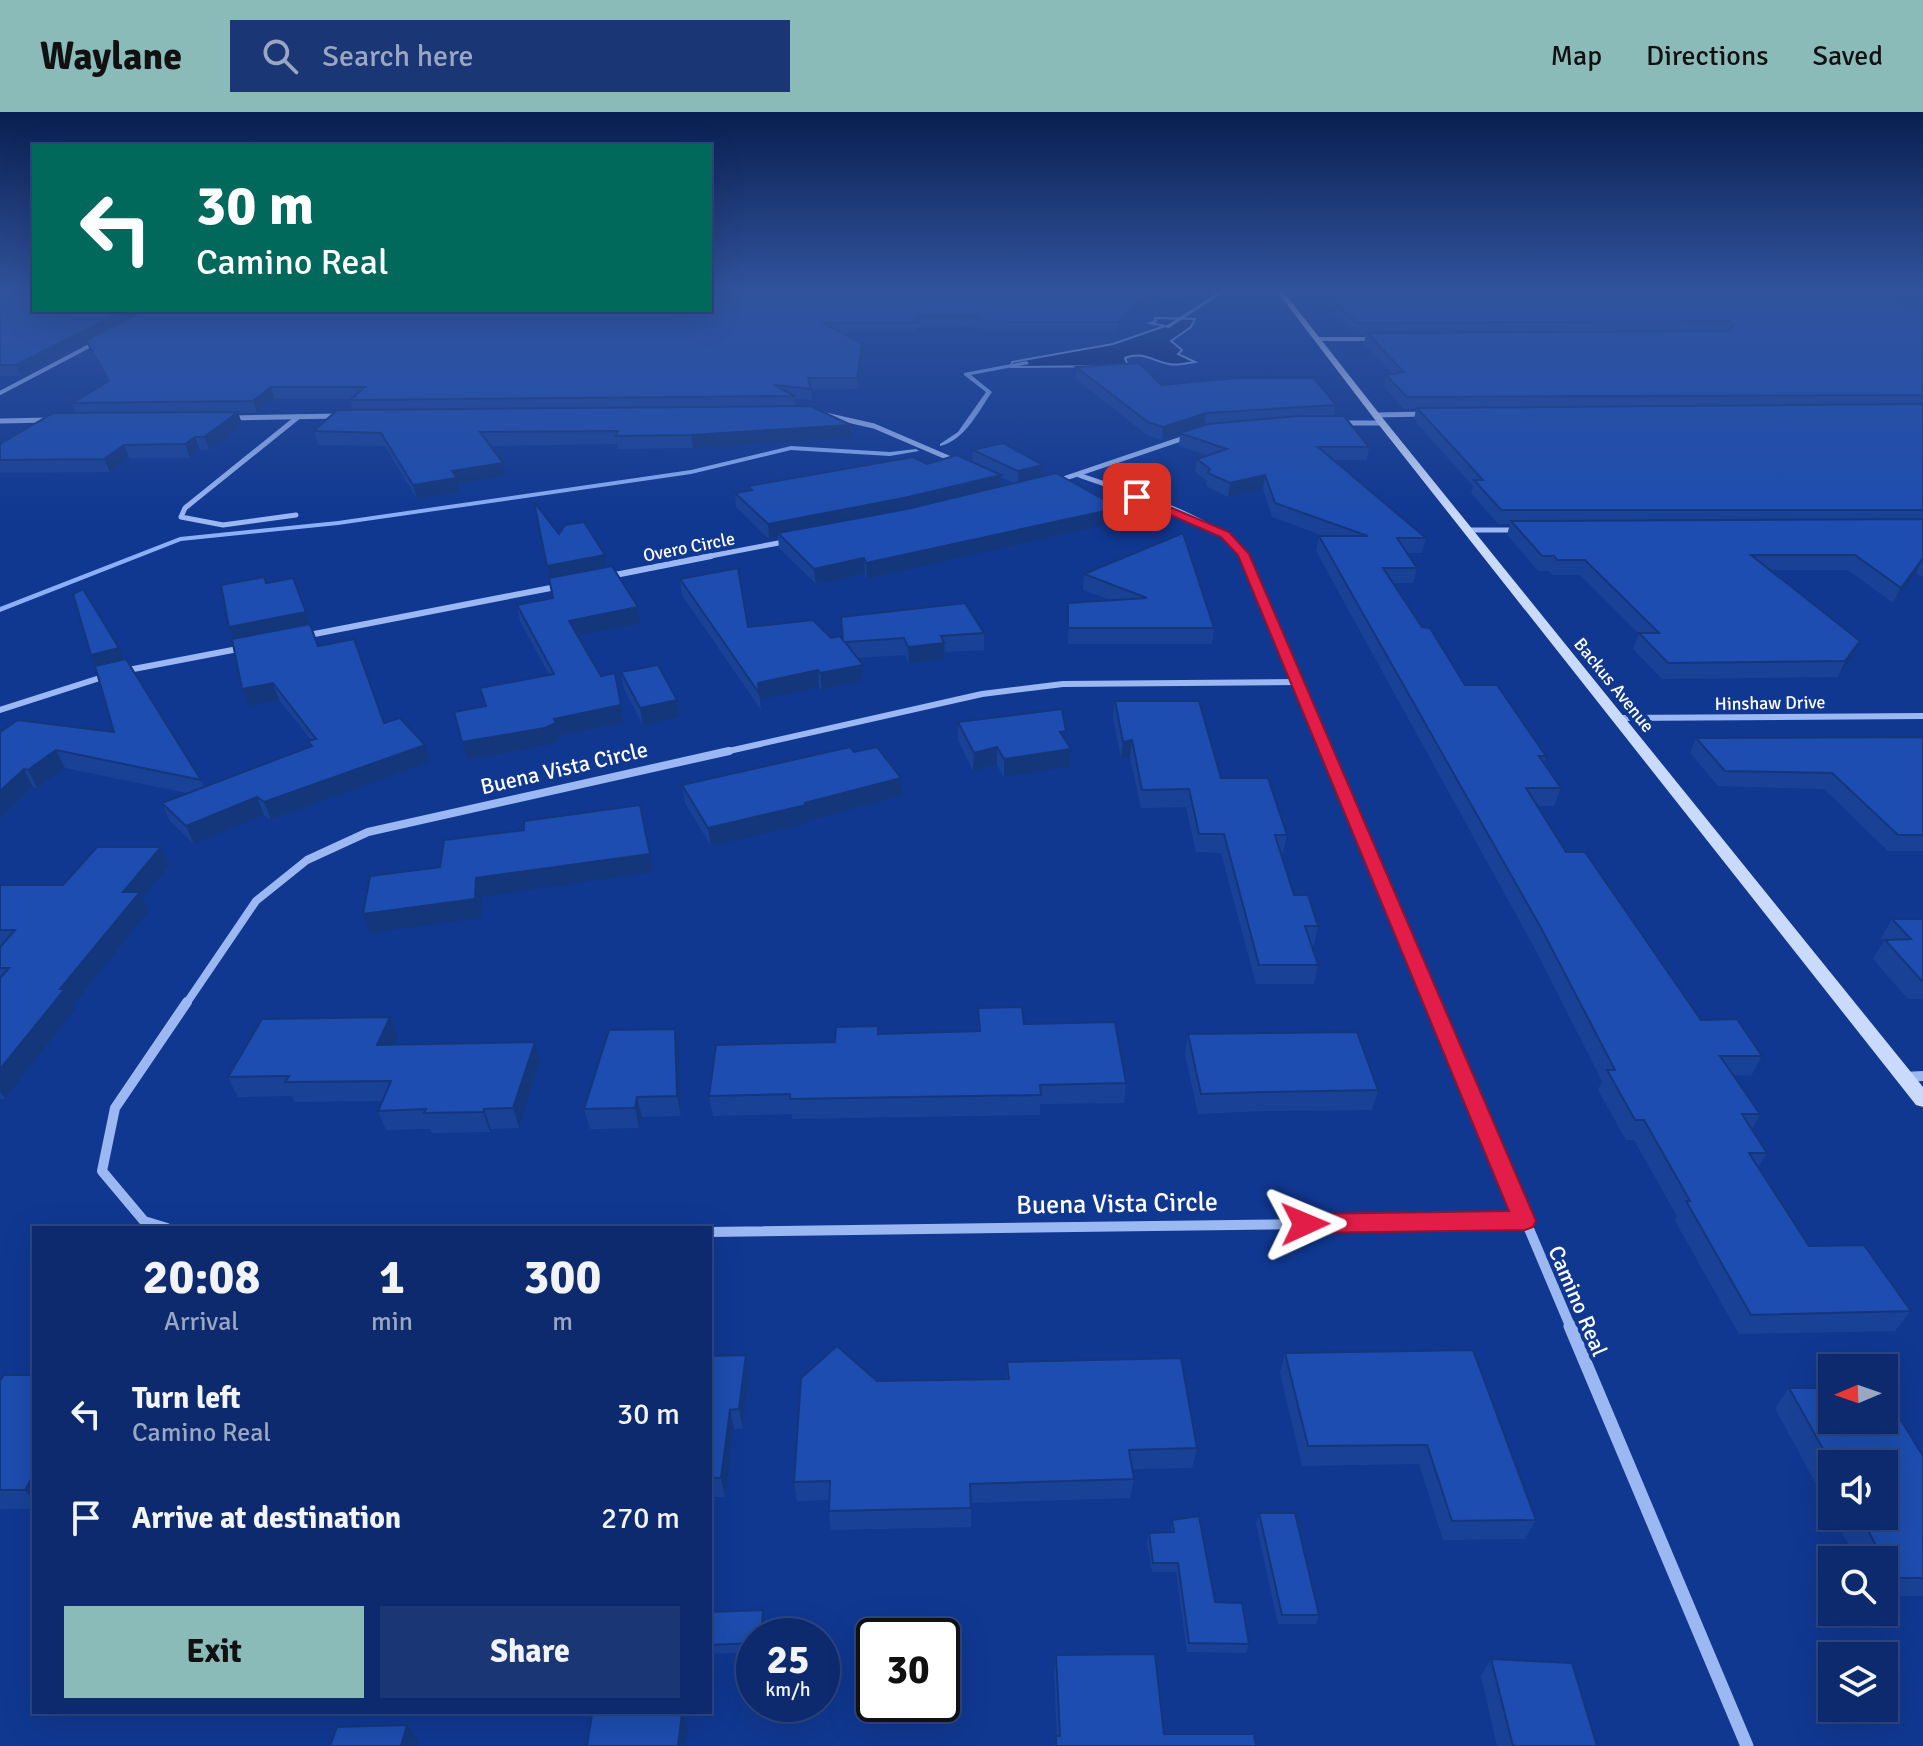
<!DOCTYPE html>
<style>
:root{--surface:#0c2a6d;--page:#1a3675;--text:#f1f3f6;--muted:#9aa7c2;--line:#2c4680;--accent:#8bbbb9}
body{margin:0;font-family:Signika,sans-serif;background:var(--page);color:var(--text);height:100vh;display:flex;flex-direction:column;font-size:30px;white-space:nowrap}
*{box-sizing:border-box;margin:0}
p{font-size:26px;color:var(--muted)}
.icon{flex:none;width:44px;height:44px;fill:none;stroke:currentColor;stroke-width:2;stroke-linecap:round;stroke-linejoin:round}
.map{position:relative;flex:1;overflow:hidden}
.sheet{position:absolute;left:32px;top:1114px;width:680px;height:488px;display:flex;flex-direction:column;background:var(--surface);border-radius:0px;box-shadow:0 8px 32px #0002,0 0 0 2px var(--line)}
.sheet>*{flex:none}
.guide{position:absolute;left:32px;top:32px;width:680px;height:168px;border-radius:0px;box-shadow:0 8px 32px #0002,0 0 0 2px var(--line);background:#00695c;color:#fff;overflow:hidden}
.needle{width:52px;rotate:268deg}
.controls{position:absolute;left:1818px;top:1242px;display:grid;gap:16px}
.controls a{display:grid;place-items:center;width:80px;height:80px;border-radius:0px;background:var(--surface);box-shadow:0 8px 32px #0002,0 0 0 2px var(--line);font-size:40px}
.speed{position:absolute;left:736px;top:1506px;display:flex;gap:16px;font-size:40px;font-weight:700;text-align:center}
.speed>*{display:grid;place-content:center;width:104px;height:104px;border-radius:50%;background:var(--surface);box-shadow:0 8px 32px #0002,0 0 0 2px var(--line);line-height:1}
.speed small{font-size:20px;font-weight:400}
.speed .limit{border:4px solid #111;border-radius:12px;background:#fff;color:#111}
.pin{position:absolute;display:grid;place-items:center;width:68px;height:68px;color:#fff;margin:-34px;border-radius:16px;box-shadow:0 4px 12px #0006}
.me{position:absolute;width:88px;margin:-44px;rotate:89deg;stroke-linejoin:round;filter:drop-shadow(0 0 6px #0008)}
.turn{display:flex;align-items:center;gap:28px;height:168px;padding:0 32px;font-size:36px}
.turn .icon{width:104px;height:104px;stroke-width:2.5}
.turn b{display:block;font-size:56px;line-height:68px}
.eta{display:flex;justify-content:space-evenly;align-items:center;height:136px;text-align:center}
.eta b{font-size:48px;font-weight:700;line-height:56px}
.cta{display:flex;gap:16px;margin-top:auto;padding:16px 32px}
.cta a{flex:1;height:92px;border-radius:0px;background:var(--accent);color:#111;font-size:32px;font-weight:700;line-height:92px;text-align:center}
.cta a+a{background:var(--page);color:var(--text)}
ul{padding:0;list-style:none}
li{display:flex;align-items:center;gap:24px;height:104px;padding:0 32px}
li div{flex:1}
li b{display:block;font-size:30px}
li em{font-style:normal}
header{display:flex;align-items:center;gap:48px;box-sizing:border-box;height:112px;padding:0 40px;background:var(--accent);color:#111}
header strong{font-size:38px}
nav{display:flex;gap:44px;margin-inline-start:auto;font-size:28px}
.search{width:560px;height:72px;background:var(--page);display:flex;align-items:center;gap:20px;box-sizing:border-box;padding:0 28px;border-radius:0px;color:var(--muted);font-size:30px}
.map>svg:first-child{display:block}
.water{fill:#09286c;stroke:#8cb0f7;stroke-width:2}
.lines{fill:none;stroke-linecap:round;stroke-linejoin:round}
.stream{fill:#8cb0f7;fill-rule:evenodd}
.street-far5{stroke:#9bb8f3;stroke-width:4}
.street-far4{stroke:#9bb8f3;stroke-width:5}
.street-far3{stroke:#9bb8f3;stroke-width:6}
.street-far2{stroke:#9bb8f3;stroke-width:8}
.street-far1{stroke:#9bb8f3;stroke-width:10}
.street{stroke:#9bb8f3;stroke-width:13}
.secondary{fill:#cadafd;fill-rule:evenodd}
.wall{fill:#194297;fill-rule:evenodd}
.shaded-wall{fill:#14367b}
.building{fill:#1d4db0;stroke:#14367b;stroke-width:2}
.route{fill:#e11d48;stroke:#92132f;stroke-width:2}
.labels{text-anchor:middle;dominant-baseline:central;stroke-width:8;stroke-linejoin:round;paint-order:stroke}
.far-street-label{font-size:18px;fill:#fff;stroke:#103891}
.street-label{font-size:22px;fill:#fff;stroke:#103891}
.near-street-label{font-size:26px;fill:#fff;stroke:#103891}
</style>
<header>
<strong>Waylane</strong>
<div class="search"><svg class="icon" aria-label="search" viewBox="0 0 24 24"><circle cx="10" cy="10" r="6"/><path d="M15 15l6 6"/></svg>Search here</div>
<nav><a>Map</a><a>Directions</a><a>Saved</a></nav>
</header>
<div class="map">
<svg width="1923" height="1634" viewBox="0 0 1923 1634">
<rect width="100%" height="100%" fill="#103891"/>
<path class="water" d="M1155 206 1195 207 1191 215 1171 229 1182 238 1178 242 1195 250C1187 251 1176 254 1169 252 1152 249 1144 239 1125 246L1128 254 1011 255 1012 250 1113 232 1165 214 1150 211 1156 209Z"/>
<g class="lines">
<g class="stream">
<path d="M1222 178H1227L1169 216 1164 215Z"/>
<path d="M1027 249 1029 252 971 263 992 280C978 300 964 329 940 334V332L958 320 986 280 964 263V261Z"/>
<path d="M791 334 890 340 916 337 919 339 890 344 791 338 691 362 338 413 181 429 0 500V495L180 425 338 409 691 358Z"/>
</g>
<g class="street-far5">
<path d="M1318 227H1373"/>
<path d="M0 281 97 230"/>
</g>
<g class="street-far4">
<path d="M821 302 874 314 958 350"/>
<path d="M1376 303 1426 302"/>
<path d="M229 306 339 304"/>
<path d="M0 309 51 308"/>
<path d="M1339 311H1382"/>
<path d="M1079 363C1122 379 1223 406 1246 446"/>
<path d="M1060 368 1187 325"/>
<path d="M296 403 223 413 181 405 185 396 298 305"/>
<path d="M1468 418H1518"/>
<path d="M700 446 789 429"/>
</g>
<g class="street-far3">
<path d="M1245 444 1328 641"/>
<path d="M610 464 711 444"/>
<path d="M304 524 561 474"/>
<path d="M123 559 243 536"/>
<path d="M0 598 106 564"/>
<path d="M1618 606 1923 604"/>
<path d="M720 641 982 582 1063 572 1299 570"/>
</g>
<g class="street-far2">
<path d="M1327 639 1434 892"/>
<path d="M186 892 256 789 307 748 368 720 729 639"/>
</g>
<g class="street-far1">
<path d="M1433 890 1571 1216"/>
<path d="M1904 965 1923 964"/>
<path d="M167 1116 144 1109 102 1059 115 996 187 890"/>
<path d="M710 1120 1525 1109"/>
</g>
<path class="street" d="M1570 1214 1747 1634"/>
<path class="secondary" d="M1276 178H1282L1385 309 1923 975V995L1916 993 1379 313Z"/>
</g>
<g class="wall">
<path d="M0 178 34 198H710V178H1016L1015 180 1021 178H1189L1181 188 1160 186 1143 193 1118 220 1015 221 985 219 972 214 917 215V220L843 221 862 232 863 243 858 277 811 278 812 288 795 287 796 294 851 313V326L693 336 618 337 617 332 490 334 503 351 506 364 458 372 460 380 417 387 385 334 318 333 314 319 353 298 350 288 351 287H274L257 301H238L242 312 209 338H200L190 346H129L110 360 0 361V332L76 301 72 291 108 270 87 231 21 264H0Z"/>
<path d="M1310 178H1923V466L1916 461 1893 491 1848 458H1770L1860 529 1853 545 1838 565 1662 567 1633 537 1639 522 1580 463H1552L1549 459H1538L1507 423 1510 412H1498L1471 381 1473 374 1414 308 1416 297H1404L1384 275 1386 263 1392 262 1364 232 1366 222H1355Z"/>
<path d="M1076 255 1161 273 1336 293 1334 304 1369 335 1367 348H1333L1426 426 1422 441H1407L1417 456 1413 471H1393L1422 515 1465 573 1546 644 1544 651 1561 676 1554 694H1537L1566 740 1701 908 1762 944 1751 964 1734 963 1760 1002 1752 1017 1767 1041 1758 1055 1809 1134 1911 1199 1895 1219 1739 1222 1675 1109 1677 1104 1634 1028H1626L1598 978 1602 969 1534 835 1316 439 1319 424H1324L1272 405 1263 377 1228 385 1206 374 1207 369 1195 360 1197 347 1206 343 1179 334 1180 322 1162 328 1147 323 1076 267Z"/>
<path d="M973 338 1043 353 1042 364 1118 410 867 467 865 462 816 472 779 436 778 425 769 427 736 395 735 381 748 378V374L927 352 972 350ZM1001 365 1014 371 1001 374Z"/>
<path d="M534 390 559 422 607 455 638 495 641 511 578 524 601 564 621 593 624 611 559 624 560 628 549 633 467 648 485 594 480 576 549 563 520 509 517 493 553 486Z"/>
<path d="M1183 421 1214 516 1212 532H1068V491L1111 488 1083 478 1084 462Z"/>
<path d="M293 466 318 534 384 611 430 650 271 708 264 703 194 732 170 709 162 691 187 681 65 656 37 676 33 675 0 707V620H114L124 548 201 668 204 675 310 635 308 629 311 628 279 588 249 594 242 577 234 527 266 471Z"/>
<path d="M680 467 748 515 842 527 984 521V538L945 540V547L909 551 905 543 857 546 863 553V569L822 578 819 575 760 588 761 598 682 483Z"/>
<path d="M621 560 677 588 680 605 643 613 624 577Z"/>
<path d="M1115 589 1221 666 1287 723 1283 741H1280L1294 783 1318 814 1314 833H1311L1318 853 1314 872H1256L1221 741 1196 740 1186 695 1141 696 1130 646 1121 647 1113 606Z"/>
<path d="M958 610 1066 628 1070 655 1004 665 997 653 973 659 958 628Z"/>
<path d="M1923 625V739H1888L1824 677 1718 674 1690 641 1696 626Z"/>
<path d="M854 640 901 666 902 684 808 709V712L711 734 685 691 682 673Z"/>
<path d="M161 735 170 753 143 786 149 799 74 893 76 897 5 987H0V773H63Z"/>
<path d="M1892 807H1923V887H1908L1873 847 1884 829 1881 826Z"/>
<path d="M978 896 1024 912 1126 971 1124 991 1040 992V1003L792 1007V1002L713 1004 709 984 835 930 878 922 978 919Z"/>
<path d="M390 905 398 925 394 933 535 930 540 950 519 1016 491 1017 490 1020 432 1021 430 1017 386 1018 378 999 382 989 295 990 292 984 238 985 228 965Z"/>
<path d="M1188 922 1378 978 1372 998 1263 999 1198 1002 1185 942Z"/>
<path d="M679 937 681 1004 642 1005 639 1016 590 1017 584 997Z"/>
<path d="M1473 1238 1536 1408 1525 1427 1443 1428 1419 1352 1302 1354 1280 1261 1285 1241Z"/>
<path d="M746 1243 749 1262 743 1317H734L725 1385H710V1244Z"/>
<path d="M1007 1250 1197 1336 1192 1356 1132 1357 1134 1367 1130 1386 971 1391V1415L831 1418 829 1399V1388L797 1389 794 1370 877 1269 1007 1267Z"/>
<path d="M34 1263V1397H0V1269Z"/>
<path d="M1789 1276 1923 1344V1484H1884V1448H1857L1833 1404H1884L1832 1352V1402L1775 1296Z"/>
<path d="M1259 1401 1319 1503 1316 1512H1278L1256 1411Z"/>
<path d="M1172 1408 1215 1490 1249 1532 1246 1541 1187 1540 1176 1460H1152L1147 1430 1149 1421 1171 1420Z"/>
<path d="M763 1498 765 1507 754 1524V1540L710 1542V1500Z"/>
<path d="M1056 1543 1164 1622 1256 1634H1054L1056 1624H1057L1054 1561Z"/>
<path d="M1491 1547 1597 1634H1497L1481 1564Z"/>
</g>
<g class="shaded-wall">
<path d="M988 178H1016L1015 180 987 186Z"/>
<path d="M1155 178H1160V186L1143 193 1118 220V210L1144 183Z"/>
<path d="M1182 178H1189L1181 188Z"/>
<path d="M126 198H150L21 264 16 253Z"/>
<path d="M862 232 863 243 858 277 857 266Z"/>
<path d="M271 275 274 287 257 301 253 289Z"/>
<path d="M238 300 242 312 209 338 204 325Z"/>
<path d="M1206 301 1205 314 1162 328 1163 315Z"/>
<path d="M851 313V326L693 336 691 323Z"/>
<path d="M195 325 200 338 190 346 185 332Z"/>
<path d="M124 333 129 346 110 360 104 347Z"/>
<path d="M503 351 506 364 458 372 460 380 417 387 413 373 452 359Z"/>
<path d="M1043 353 1042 367 1018 372V359Z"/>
<path d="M1001 363V377L905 401 778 421V425L769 427 768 412Z"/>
<path d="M1265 363 1263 377 1228 385 1230 371Z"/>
<path d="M1119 396 1118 410 867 467 866 451Z"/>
<path d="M605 443 608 458 550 470 547 454Z"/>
<path d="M864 446 865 462 816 472 814 457Z"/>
<path d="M1923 446 1916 461 1893 491 1901 476Z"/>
<path d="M638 495 641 511 572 525 569 509Z"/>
<path d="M306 500 311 516 236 531 229 515Z"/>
<path d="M1860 529 1853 545 1838 565 1845 549Z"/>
<path d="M944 531 945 547 909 551 908 535Z"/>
<path d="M119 536 127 553 99 559 91 543Z"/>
<path d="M863 553V569L822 578 820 561Z"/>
<path d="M818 558 819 575 760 588 758 571Z"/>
<path d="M273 571 279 588 249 594 242 577Z"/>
<path d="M677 588 680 605 643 613 640 596Z"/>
<path d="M621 593 624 611 559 624 560 628 549 633 467 648 462 630 554 607Z"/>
<path d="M1132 628 1130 646 1121 647 1123 630Z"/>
<path d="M425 633 430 650 271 708 264 690Z"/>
<path d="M997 635V653L973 659 974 641Z"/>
<path d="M1071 637 1070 655 1004 665V647Z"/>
<path d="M56 638 65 656 37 676 28 658Z"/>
<path d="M24 657 33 675 0 707V679Z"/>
<path d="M901 666 902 684 808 709V712L711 734 708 716Z"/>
<path d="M257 685 264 703 194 732 186 714Z"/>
<path d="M161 735 170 753 143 786 149 799 74 893 76 897 5 987 0 979V957L123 780Z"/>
<path d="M650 742 653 760 482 785 481 806 370 821 363 802 476 766Z"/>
<path d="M390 905 398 925 385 953 377 933Z"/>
<path d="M675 917 679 937 681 1004 677 984Z"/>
<path d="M535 930 540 950 519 1016 513 996Z"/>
<path d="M637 985 642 1005 639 1016 635 996Z"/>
<path d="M484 997 491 1017 490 1020 483 1000Z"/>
<path d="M746 1243 749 1262 743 1317 739 1297Z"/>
<path d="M730 1298 734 1317 725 1385 721 1366Z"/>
<path d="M34 1362V1388L25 1378Z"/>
<path d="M763 1498 765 1507 764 1524H761Z"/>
<path d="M682 1601 688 1618 686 1634H678Z"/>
<path d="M407 1613 419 1630 418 1634H401Z"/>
</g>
<g class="building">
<path d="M0 178H34V198H126L16 253H0Z"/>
<path d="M1021 178H1155L1144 183 1118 210H1016L985 209 972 203 917 204V210L824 211 862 232 857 266H808L811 277 774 273 795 284 350 288 365 275H271L253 289 72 291 109 269 86 228 144 198H710V188L988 186Z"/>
<path d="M1322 178H1639L1644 181 1651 178H1888L1890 184 1923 200V283L1407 285 1386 263 1404 260 1367 221 1729 219 1734 213 1729 209 1357 211Z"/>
<path d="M1900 178H1923V189Z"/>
<path d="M1139 251 1161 273 1236 266H1314L1336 293 1206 301 1163 315 1148 310 1076 255Z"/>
<path d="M1923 292V398H1501L1474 368H1483L1417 296Z"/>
<path d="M810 294 851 313 691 323 616 324 618 319 480 320 503 351 452 359 457 366 413 373 381 321 314 319 337 298Z"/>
<path d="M238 300 204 325H195L185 332 124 333 104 347 0 348V332L53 301Z"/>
<path d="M1297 304H1344L1369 335H1318L1426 426H1397L1417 456H1383L1422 515 1430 516 1465 573H1497L1546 644H1539L1561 676H1526L1566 740H1585L1701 908 1737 907 1762 944H1720L1760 1002H1742L1767 1041H1749L1809 1134 1864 1133 1911 1199 1751 1203 1686 1089H1690L1644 1008H1635L1607 958H1615L1541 816 1319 424H1368L1275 391 1265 363 1230 371 1208 361 1210 357 1197 347 1227 337 1180 321 1208 312Z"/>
<path d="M1003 331 1043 353 1018 359 973 338Z"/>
<path d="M957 343 1001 363 904 386 768 412 735 381 752 378 748 374 913 345 927 352Z"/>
<path d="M1056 361 1119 396 866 451 864 446 814 457 778 421 907 397Z"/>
<path d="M534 390 559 422 565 413 584 410 605 443 547 454Z"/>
<path d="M1923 407V446L1901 476 1855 443H1751L1860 529 1845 549 1668 551 1639 521H1659L1585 448H1557L1554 444H1542L1511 409Z"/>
<path d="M1183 421 1214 516H1068V491L1147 486 1084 462Z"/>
<path d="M612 454 638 495 569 509 601 564 615 561 621 593 554 607 556 611 545 616 462 630 454 600 486 594 480 576 554 562 517 493 553 486 549 466Z"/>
<path d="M738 456 748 515 813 508 831 526 840 524 843 528 841 505 965 491 984 521 941 524 944 531 908 535 904 526 845 530 863 553 820 561 818 558 758 571 759 581 680 467Z"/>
<path d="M264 465 266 471 293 466 306 500 229 515 221 473Z"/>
<path d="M83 477 119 536 91 543 73 482Z"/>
<path d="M310 512 318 534 354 527 384 611 400 606 425 633 264 690 257 685 186 714 162 691 312 634 308 629 316 627 273 571 242 577 232 527Z"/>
<path d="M126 547 201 668 56 638 28 658 24 657 0 679V620L18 608 114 620 95 554Z"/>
<path d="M658 553 677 588 640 596 621 560Z"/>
<path d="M1115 589H1199L1221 666H1268L1287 723H1275L1294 783H1308L1318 814H1305L1318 853H1259L1224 722H1199L1189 677 1142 678 1132 628 1123 630Z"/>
<path d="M1062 597 1066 619 1060 620 1071 637 1004 647 997 635 974 641 958 610Z"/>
<path d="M1923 625V723H1898L1832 661 1725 659 1696 626Z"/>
<path d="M850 635 854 640 877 635 901 666 805 691 806 693 708 716 682 673Z"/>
<path d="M640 693 650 742 476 766 475 787 363 802 370 764 440 755 444 728 524 718V709Z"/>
<path d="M97 735H161L123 780H140L60 877H65L0 957V866L9 856H0V835L15 818H0V773H63Z"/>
<path d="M1892 807H1923V868H1921L1885 828 1911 827Z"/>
<path d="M1022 895 1024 912 1115 910 1126 971 1040 973 1041 983 790 987V982L709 984 716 933 835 930 836 915 878 914V922L980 919 978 896Z"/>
<path d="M390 905 377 933 535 930 513 996 484 997 483 1000 424 1001 426 997 378 999 391 969 285 970 289 964 228 965 262 907Z"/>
<path d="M675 917 677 984 637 985 635 996 584 997 609 918Z"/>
<path d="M1357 920 1378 978 1267 980 1201 982 1188 922Z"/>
<path d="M837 1234 877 1269 1009 1267 1007 1250 1181 1246 1197 1336 1129 1338 1134 1367 970 1372 971 1396 829 1399 830 1369 794 1370 801 1266Z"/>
<path d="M1473 1238 1536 1408 1452 1409 1427 1333 1308 1334 1285 1241Z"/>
<path d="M746 1243 739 1297 730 1298 721 1366H710V1244Z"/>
<path d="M4 1263H34V1362L25 1378H0V1269Z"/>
<path d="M1789 1276H1832V1308H1884V1281L1923 1344V1466H1894L1860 1404H1884V1352H1832V1353Z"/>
<path d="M1259 1401H1295L1319 1503H1282Z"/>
<path d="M1199 1404 1215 1490 1242 1491 1249 1532 1189 1531 1178 1451H1153L1149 1421 1174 1420 1172 1408Z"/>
<path d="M763 1498 761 1524H754V1531L710 1533V1500Z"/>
<path d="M1155 1542 1164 1622H1254L1256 1634H1056V1624H1060L1056 1543Z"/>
<path d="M1491 1547 1572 1551 1597 1634H1513Z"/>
<path d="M682 1601 678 1634H587L592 1602Z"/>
<path d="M407 1613 401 1634H330L337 1615Z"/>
</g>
<linearGradient id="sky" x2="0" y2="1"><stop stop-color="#091f50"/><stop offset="0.44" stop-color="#31539d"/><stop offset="1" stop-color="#31539d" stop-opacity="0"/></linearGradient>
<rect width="1923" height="407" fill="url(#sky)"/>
<path class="route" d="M1134 383H1141L1229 420 1249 442 1536 1109 1533 1115 1525 1118 1305 1121 1297 1118 1294 1112 1297 1105 1305 1102 1509 1099 1238 443 1221 425 1134 387Z"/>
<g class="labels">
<g class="far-street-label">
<text transform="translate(689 435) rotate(-11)">Overo Circle</text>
<text transform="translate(1614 573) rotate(51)">Backus Avenue</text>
<text transform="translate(1770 591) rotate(-1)">Hinshaw Drive</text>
</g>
<g class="street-label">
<text transform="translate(564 656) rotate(-13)">Buena Vista Circle</text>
<text transform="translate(1578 1189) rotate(67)">Camino Real</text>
</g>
<g class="near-street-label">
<text transform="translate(1117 1092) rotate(-1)">Buena Vista Circle</text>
</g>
</g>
</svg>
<div class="controls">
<a><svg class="needle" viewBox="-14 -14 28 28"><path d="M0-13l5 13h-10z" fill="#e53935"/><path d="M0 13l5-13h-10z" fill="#9aa7c2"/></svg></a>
<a><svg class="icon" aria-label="sound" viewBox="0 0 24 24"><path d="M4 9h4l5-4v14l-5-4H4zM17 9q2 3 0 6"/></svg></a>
<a><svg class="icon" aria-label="search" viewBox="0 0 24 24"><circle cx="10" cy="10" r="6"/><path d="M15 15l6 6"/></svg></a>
<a><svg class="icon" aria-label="layers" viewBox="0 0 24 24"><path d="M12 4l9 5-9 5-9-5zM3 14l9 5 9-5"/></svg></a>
</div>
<div class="speed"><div>25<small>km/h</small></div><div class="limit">30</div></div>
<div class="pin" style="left:1137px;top:385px;background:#d93025"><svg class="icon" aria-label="arrive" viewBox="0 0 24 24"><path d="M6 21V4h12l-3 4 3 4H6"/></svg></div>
<svg class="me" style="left:1305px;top:1112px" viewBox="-20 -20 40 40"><path d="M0-17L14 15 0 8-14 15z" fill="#e11d48" stroke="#fff" stroke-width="4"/></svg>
<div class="guide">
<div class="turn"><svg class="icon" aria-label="left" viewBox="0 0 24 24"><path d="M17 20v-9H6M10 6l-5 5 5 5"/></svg><div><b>30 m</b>Camino Real</div></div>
</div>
<section class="sheet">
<div class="eta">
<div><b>20:08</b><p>Arrival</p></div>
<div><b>1</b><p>min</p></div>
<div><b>300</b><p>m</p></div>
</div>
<ul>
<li><svg class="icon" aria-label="left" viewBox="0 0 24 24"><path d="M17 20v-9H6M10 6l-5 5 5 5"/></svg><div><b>Turn left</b><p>Camino Real</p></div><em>30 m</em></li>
<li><svg class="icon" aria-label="arrive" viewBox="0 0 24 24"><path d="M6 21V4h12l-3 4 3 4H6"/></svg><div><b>Arrive at destination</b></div><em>270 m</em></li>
</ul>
<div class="cta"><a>Exit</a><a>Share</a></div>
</section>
</div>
